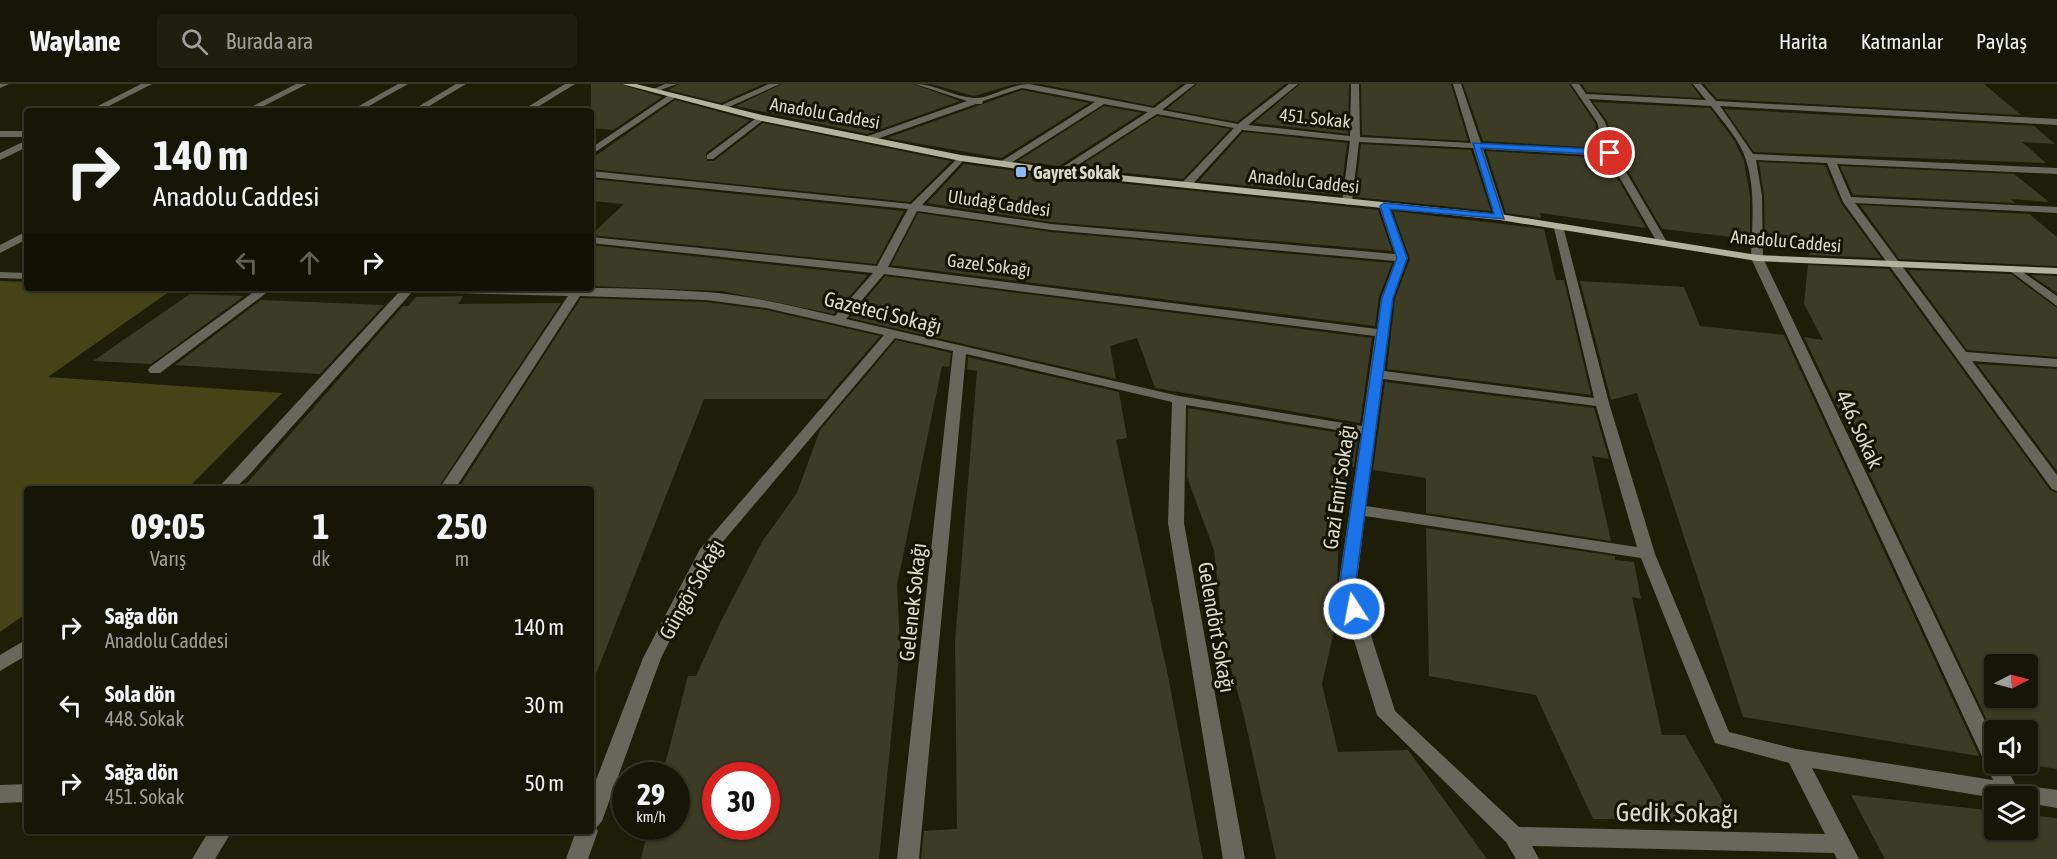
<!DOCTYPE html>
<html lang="tr">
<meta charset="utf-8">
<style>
:root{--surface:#161606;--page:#1f1f10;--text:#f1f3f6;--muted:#9e9f9b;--line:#353528}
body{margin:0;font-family:"Asap Condensed",sans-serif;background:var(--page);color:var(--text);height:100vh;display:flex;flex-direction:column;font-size:22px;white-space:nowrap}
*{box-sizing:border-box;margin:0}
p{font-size:20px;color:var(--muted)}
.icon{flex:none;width:33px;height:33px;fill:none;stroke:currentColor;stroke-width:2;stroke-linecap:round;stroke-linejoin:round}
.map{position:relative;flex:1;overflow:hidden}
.details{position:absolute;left:24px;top:402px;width:570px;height:348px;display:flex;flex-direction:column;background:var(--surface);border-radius:6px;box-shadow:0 2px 4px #0004,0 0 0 2px var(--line)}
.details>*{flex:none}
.hud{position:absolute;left:24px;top:24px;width:570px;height:183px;border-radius:6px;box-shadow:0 2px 4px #0004,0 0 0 2px var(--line);background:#161606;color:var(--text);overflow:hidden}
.needle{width:39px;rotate:84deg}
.fabs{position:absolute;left:1984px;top:570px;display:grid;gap:12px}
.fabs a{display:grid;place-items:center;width:54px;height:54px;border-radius:6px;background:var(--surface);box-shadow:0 2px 4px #0004,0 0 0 2px var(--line);font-size:30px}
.speed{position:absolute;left:612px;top:678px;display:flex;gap:12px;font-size:30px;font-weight:700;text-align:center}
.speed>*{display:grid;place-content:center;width:78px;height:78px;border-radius:50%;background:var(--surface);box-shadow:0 2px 4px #0004,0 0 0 2px var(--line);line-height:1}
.speed small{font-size:15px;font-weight:400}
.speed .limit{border:9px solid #d22;background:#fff;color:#111}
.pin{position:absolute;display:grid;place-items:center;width:51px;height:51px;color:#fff;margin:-26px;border:3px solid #fff;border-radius:50%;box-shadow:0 2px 6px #0007}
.me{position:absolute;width:66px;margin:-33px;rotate:349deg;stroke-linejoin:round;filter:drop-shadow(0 0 4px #0008)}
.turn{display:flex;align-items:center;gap:21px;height:126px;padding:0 30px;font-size:27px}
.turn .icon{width:78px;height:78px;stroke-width:2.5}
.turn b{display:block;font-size:42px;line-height:51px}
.lanes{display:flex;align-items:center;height:57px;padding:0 30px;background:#0003;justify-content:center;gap:30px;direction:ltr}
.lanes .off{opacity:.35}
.eta{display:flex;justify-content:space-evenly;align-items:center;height:102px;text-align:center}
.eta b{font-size:36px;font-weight:700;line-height:42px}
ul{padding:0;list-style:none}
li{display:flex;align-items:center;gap:18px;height:78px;padding:0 30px}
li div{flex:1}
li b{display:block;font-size:22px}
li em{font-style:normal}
header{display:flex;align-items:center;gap:36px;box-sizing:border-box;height:84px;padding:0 30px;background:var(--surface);border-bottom:2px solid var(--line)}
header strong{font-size:28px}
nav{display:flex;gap:33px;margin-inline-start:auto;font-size:21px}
.search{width:420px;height:54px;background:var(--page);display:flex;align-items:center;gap:15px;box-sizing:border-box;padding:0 21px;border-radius:6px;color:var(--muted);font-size:22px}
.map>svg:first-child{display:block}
.green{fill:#464417}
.building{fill:#3c3b25;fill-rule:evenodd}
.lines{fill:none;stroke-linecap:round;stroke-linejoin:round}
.minor{fill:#67675c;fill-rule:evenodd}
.major{fill:#b3b39d;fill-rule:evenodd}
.route{fill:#1a73e8;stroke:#114b97;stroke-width:1.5}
.poi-dot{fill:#8db9fc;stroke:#151402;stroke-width:2}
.labels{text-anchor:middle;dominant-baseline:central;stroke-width:6;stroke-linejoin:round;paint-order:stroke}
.far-street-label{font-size:18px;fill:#d9d9cc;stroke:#151402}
.far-poi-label{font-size:18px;font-weight:bold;fill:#d9d9cc;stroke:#151402;text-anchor:start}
.street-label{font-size:21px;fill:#d9d9cc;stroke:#151402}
.near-street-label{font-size:26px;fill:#d9d9cc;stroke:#151402}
</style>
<header>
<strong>Waylane</strong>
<div class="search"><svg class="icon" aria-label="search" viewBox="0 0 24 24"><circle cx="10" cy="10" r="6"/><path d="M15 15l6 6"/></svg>Burada ara</div>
<nav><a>Harita</a><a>Katmanlar</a><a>Paylaş</a></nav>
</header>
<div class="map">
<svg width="2057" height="775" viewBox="0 0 2057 775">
<rect width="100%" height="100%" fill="#1e1e08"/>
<path class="green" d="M0 197 27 198V204L173 205 48 293 282 309 187 405H27V529L0 548Z"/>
<g class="building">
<path d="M591 0H620L662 13 613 46 591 44Z"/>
<path d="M679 0H763L721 19 668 6Z"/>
<path d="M782 0H913L960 17 867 50 736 22Z"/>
<path d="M931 0H1015L974 12Z"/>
<path d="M1041 0H1182L1153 22Z"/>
<path d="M1197 0H1285L1237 38 1167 25Z"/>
<path d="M1300 0H1349L1348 50 1254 39Z"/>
<path d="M1361 0H1451L1468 57 1362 51Z"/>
<path d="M1463 0H1569L1595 39 1601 64 1483 57Z"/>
<path d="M1582 0H1691L1701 14 1587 8Z"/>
<path d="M1704 0H1984L2021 31 1717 15Z"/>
<path d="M1022 6 1089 19 1001 74 887 54Z"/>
<path d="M675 16 750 36 706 69 707 77H714L763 39 951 77 910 118 591 85V75Z"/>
<path d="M1593 18 1710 24 1734 56 1744 77 1750 112V155L1662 145 1617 68 1607 37Z"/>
<path d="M1104 22 1142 29 1059 82 1018 77Z"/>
<path d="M1724 25 2034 42 2055 60 2022 58 2046 79 1754 68Z"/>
<path d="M1157 32 1230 45 1183 95 1077 84Z"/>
<path d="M1243 48 1347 59 1341 111 1199 97Z"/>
<path d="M1361 60 1471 66 1491 127 1355 113Z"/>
<path d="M1486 67 1606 74 1646 144 1540 129 1541 134 1506 129Z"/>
<path d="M1759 78 1825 81 1841 119 1881 174 1809 171 1810 166 1765 157 1764 112Z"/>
<path d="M964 80 1061 93 1378 126 1392 167 1051 138 927 119Z"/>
<path d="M1840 82 2014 90 2049 118 2011 115 2015 119 1853 111Z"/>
<path d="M591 95 904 127 876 180 591 151 624 120 591 117Z"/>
<path d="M1860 121 2029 130 2057 153V182L1899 175Z"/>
<path d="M1393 127 1544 145 1556 196H1564L1591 311 1387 285 1395 215 1410 175Z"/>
<path d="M918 129 1051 148 1392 179 1379 213 1375 242 891 181Z"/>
<path d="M591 161 868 191 834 230 722 207 591 202Z"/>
<path d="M1808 181 1889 185 2050 406 2057 409V685L2026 680 2028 646H1995V653L1804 253 1823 256 1804 220ZM1995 580H2028V614H1995Z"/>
<path d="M1908 186 2011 190 2057 224V273L1967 266Z"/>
<path d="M2031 191 2057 192V209Z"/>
<path d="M885 192 1372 254 1360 339 1155 304 1137 254 1110 262 1116 295 850 234Z"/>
<path d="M1580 197 1684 203 1700 242 1784 251 1979 672 1743 633 1637 309 1611 316Z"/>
<path d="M190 210 244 212 151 280 93 277Z"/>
<path d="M463 212 458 220 561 219 437 405H242L403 222H408L416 213Z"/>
<path d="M581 214 706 218 766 226 880 252 826 315H704L592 600 591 405H458Z"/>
<path d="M261 216 384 221 320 290 175 281Z"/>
<path d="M896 256 951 269 949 283 942 282 897 501 900 562 879 775H641L649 742H676V692H662L688 592H696L721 537 762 458 797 409 820 346ZM716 692H766V742H716Z"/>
<path d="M968 273 1119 308 1127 354 1116 356 1167 587 1203 775H921L924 747 957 745 955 558 977 287 967 285Z"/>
<path d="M1977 280 2057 285V387Z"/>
<path d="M1385 298 1594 324 1609 375 1592 372 1611 457 1426 429V394L1373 386Z"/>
<path d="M1188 324 1358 352 1354 383 1347 382 1339 439 1336 538 1322 600 1338 668 1408 666 1487 775H1276L1244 632 1224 559 1214 466 1187 393Z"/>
<path d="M1426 444 1615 472V476L1634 478 1641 515 1632 513 1662 651H1685L1734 736 1593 735 1536 611 1429 592Z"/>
<path d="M1851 711 1995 727V746H2028V731L2057 734V775H1885Z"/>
</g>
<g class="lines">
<g class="minor">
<path d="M0 0H9L0 4Z"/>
<path d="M141 0H152L99 27H88Z"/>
<path d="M296 0H307L254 27H243Z"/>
<path d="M398 0H408L360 27H350Z"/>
<path d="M456 0H466L421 27H411Z"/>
<path d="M565 0H575L531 27H521Z"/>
<path d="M665 0H677L655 8 651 6Z"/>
<path d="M769 0H780L722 26 715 24Z"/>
<path d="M915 0C936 0 954 13 974 14 989 15 1010 0 1029 0L1154 24 1186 0H1195L1162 26 1238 40 1289 0H1298L1248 41 1350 52 1351 0H1359L1360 53 1471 59 1453 0H1461L1481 59 1604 66 1597 38 1571 0H1579L1586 10 1706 16 1693 0H1701L1716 17 2057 35V41L1720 22 1753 70 2057 84V90L1837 80 1851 113 2057 123V129L1855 119 1966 268 2057 275V283L1972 277 2057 391V407L2052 405 1843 118 1827 79 1756 76 1762 112 1763 174 1995 658V680H2005L2015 700 2057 706V724L2028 719V712L1995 714 1812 684 1859 775H1837L1834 769 1532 762 1539 775H1516L1506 758 1377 631 1338 504 1361 350 1186 321 1184 439 1245 775H1223L1168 439 1172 318 966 270 919 775H897L953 267 895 254 715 467 661 574 602 737 596 744 598 747 588 775H566L576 747H591V709L643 574 700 465 884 251 766 224 706 216 580 212 455 405H439L568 212 412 208 247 393 234 405H217L399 208H381L375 204C485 204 595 201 705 208 749 211 792 222 835 232L873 189 591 159V153L877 182 908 125 591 93V87L911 120 961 71 966 74 964 76 922 121 1051 140 1395 170 1379 122 1384 119 1389 122 1408 174 1393 214 1384 287 1594 314 1554 144 1563 142 1609 319 1655 470 1729 648 1796 665 1993 696 1751 174C1752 142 1756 107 1746 76 1740 56 1723 38 1711 22L1589 15 1605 38 1615 69 1667 158 1662 161 1657 158 1607 72 1483 65 1505 133 1500 136 1495 133 1473 64 1359 58 1352 118 1347 121 1342 118 1350 57 1242 46 1190 103H1182V99L1234 44 1157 30 1064 90H1058V86L1148 28 1104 20 1006 82H1000V78L1095 18 1022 4 983 17 982 20H976L874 56H868V52L967 17ZM917 127 1051 146 1395 177 1381 214 1377 245 888 183ZM884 190 1375 252 1362 342 1179 312 846 235ZM1383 295 1596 322 1637 463 1366 422ZM1365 432 1641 474 1715 659 1789 679 1825 750 1519 743 1395 627 1356 504Z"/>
<path d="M672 9 679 11 591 71V64Z"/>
<path d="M759 32 766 34 713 75H707V71Z"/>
<rect x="0" y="47" width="27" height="6"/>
<path d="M27 56V63L0 76V69Z"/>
<path d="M27 147V155L0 169V161Z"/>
<path d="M2014 182 2057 212V222L2010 187V183Z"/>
<path d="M0 188 27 189V195L0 194Z"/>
<path d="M259 204H273L160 289H150L148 286 150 283Z"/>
<path d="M27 555V571L0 587V571Z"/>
<path d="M27 700V718L0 719V701Z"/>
<path d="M209 747H232L215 775H192Z"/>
</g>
<path class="major" d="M622 0H636L762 31 961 71 1061 85 1500 130 1757 171 2057 184V190L1757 177 1500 136 1061 91 961 77 762 37Z"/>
</g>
<path class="route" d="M1473 59 1610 66 1614 69 1610 71 1481 64 1504 135 1390 125 1407 174 1393 214 1355 504 1362 525 1354 531 1346 525 1339 504 1382 214 1397 174 1380 122 1384 119 1494 130Z"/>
<rect class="poi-dot" x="1015" y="82" width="12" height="12" rx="3"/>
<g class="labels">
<g class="far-street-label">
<text transform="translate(825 29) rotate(10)">Anadolu Caddesi</text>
<text transform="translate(1315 34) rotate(6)">451. Sokak</text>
<text transform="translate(1304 97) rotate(6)">Anadolu Caddesi</text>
<text transform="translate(999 119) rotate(8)">Uludağ Caddesi</text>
<text transform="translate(1786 157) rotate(5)">Anadolu Caddesi</text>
<text transform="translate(989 181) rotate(7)">Gazel Sokağı</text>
</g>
<g class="far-poi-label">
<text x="1033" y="88">Gayret Sokak</text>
</g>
<g class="street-label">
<text transform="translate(883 228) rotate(14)">Gazeteci Sokağı</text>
<text transform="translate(1860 345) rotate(65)">446. Sokak</text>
<text transform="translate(1338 403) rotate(-82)">Gazi Emir Sokağı</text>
<text transform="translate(691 505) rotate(-61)">Güngör Sokağı</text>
<text transform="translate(912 518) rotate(-84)">Gelenek Sokağı</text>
<text transform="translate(1217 543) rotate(80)">Gelendört Sokağı</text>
</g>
<g class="near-street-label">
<text transform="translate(1677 729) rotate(1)">Gedik Sokağı</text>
</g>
</g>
</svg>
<div class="fabs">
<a><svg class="needle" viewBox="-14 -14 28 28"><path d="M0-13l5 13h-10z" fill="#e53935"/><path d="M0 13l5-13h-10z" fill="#9e9f9b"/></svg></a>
<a><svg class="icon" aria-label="sound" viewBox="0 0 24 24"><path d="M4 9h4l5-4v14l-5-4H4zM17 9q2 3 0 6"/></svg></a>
<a><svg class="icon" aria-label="layers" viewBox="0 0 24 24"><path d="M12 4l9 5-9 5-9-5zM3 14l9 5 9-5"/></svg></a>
</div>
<div class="speed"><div>29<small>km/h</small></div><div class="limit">30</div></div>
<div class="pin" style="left:1610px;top:69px;background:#d93025"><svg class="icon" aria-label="arrive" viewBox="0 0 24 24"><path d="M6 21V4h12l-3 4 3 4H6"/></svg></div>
<svg class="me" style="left:1354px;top:525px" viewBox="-20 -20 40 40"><circle r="17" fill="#1a73e8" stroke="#fff" stroke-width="3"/><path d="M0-11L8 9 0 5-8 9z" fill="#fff"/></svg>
<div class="hud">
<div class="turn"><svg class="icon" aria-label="right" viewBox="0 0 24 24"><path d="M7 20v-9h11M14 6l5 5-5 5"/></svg><div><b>140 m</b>Anadolu Caddesi</div></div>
<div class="lanes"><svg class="icon off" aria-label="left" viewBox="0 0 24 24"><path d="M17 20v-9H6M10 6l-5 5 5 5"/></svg><svg class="icon off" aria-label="ahead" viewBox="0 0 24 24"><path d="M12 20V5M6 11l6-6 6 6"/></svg><svg class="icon" aria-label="right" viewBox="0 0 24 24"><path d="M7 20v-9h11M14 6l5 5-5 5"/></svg></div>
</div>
<section class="details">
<div class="eta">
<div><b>09:05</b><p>Varış</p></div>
<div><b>1</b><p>dk</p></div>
<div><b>250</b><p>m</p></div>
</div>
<ul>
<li><svg class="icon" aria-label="right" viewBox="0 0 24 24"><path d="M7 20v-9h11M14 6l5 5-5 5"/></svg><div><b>Sağa dön</b><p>Anadolu Caddesi</p></div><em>140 m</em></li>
<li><svg class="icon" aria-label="left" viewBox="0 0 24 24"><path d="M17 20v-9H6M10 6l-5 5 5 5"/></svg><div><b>Sola dön</b><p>448. Sokak</p></div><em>30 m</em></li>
<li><svg class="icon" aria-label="right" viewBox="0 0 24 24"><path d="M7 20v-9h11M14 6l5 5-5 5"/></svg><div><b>Sağa dön</b><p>451. Sokak</p></div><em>50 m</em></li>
</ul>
</section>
</div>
